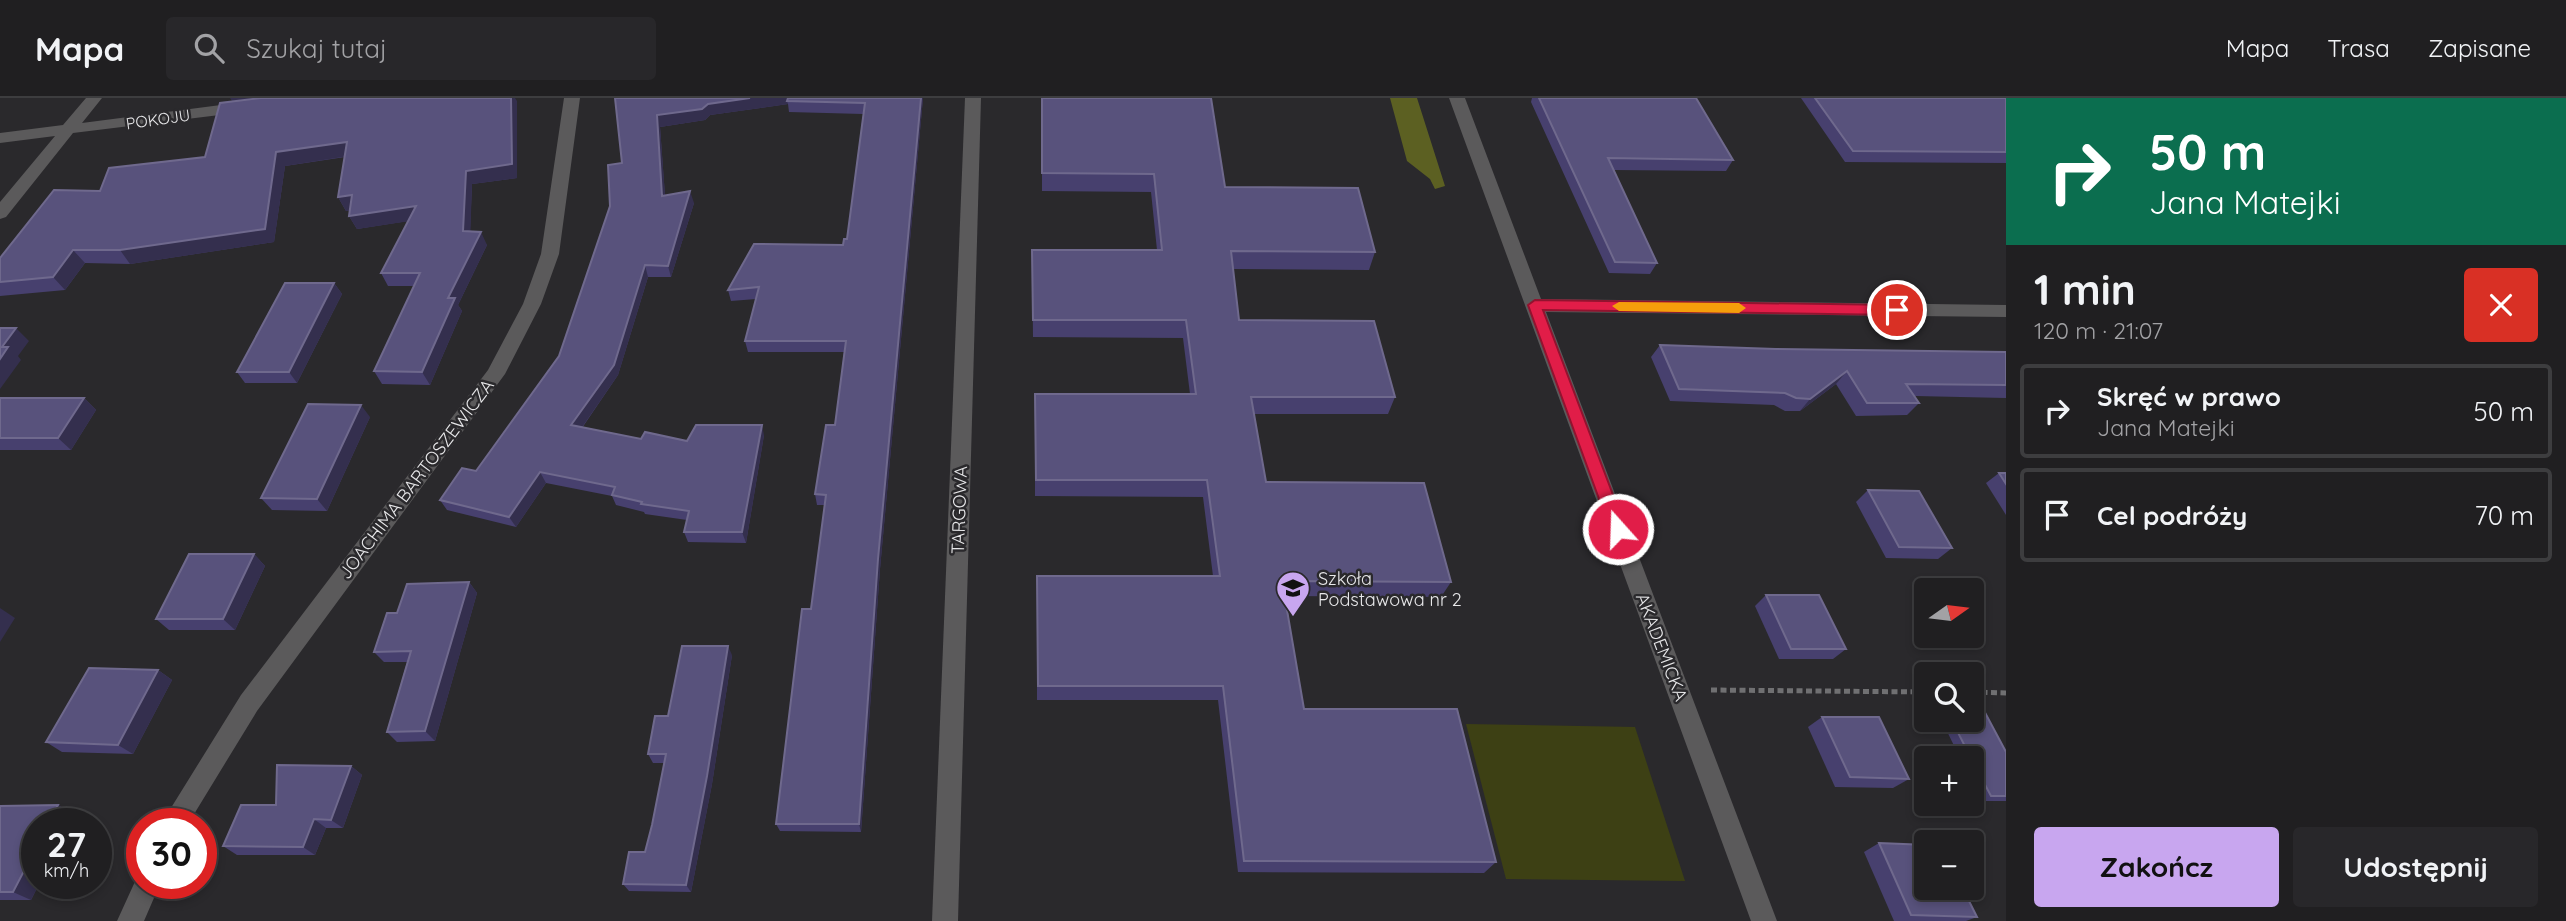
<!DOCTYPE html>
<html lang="pl">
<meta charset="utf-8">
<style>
:root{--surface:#201f21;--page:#28272a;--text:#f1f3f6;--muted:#a2a2a5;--line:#3d3d3f;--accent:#c8a6ef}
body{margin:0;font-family:Quicksand,sans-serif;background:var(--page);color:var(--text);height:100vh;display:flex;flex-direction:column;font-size:26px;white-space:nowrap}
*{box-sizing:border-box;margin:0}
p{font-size:23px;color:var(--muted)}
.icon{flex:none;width:38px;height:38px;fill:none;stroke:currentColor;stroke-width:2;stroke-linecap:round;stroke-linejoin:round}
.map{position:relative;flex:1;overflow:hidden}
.sheet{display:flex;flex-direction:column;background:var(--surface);width:560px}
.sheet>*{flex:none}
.hud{background:#0b6e4f;color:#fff;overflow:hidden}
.needle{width:46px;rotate:76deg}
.controls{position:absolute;left:1914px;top:480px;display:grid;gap:14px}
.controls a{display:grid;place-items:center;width:70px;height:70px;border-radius:7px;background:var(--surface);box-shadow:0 4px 10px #0003,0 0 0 2px var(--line);font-size:35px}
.speed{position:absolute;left:21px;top:710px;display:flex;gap:14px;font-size:35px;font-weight:700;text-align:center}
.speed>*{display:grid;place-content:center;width:91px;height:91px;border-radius:50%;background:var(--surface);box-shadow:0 4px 10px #0003,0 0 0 2px var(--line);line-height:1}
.speed small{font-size:18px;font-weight:400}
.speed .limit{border:10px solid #d22;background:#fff;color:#111}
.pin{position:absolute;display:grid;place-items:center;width:60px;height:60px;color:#fff;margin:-30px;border:4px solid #fff;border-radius:50%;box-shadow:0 2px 7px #0007}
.me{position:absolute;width:77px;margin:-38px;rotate:340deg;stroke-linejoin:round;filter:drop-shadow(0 0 5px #0008)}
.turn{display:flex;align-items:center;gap:24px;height:147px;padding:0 28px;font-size:32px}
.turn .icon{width:91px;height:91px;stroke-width:2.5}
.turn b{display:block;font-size:49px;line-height:60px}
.round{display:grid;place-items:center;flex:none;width:74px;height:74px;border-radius:7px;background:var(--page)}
.headline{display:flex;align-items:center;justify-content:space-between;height:119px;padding:0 28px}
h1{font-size:42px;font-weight:800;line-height:52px}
.cta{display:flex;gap:14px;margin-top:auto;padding:14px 28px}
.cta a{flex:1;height:80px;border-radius:7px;background:var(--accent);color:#111;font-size:28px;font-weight:800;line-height:80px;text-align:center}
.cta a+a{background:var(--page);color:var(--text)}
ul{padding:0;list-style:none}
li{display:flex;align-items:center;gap:21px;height:94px;margin:0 14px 10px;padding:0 14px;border:4px solid var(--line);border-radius:7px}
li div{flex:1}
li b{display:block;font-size:26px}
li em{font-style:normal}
header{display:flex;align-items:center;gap:42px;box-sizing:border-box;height:98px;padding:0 35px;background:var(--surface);border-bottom:2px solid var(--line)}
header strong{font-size:33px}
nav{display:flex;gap:38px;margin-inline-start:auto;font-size:24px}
.search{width:490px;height:63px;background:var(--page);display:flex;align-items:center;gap:18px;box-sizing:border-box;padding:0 24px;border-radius:7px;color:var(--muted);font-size:26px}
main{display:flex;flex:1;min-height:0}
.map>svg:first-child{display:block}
.green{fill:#3d4014}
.forest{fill:#5c6022}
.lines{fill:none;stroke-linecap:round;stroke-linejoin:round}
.path{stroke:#707072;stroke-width:5;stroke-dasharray:6 3.5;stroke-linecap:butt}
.minor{fill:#5b5a5b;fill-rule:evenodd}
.wall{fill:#47406e}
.shaded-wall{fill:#342f4e}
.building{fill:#58527c;stroke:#6f698d;stroke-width:2}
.route{fill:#e11d48;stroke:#92132f;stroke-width:2}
.slow{fill:#f59e0b}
.labels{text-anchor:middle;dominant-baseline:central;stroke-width:5;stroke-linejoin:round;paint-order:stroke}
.far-street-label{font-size:16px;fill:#e8e8ea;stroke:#2a292c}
.street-label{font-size:18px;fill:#e8e8ea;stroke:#2a292c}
.poi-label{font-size:18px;fill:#e8e8ea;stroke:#2a292c;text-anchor:start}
</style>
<header>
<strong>Mapa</strong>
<div class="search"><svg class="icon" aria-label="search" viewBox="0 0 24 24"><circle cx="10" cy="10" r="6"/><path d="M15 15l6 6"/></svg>Szukaj tutaj</div>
<nav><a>Mapa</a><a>Trasa</a><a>Zapisane</a></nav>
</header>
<main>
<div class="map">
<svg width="2006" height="823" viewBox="0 0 2006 823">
<rect width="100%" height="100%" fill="#2a292c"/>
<path class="green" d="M1466 626 1635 629 1685 783 1506 781Z"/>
<path class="forest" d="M1390 0H1417L1445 88 1435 91 1430 81 1407 63Z"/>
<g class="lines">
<g class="path">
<path d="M1711 592 1927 594"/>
<path d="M1972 594 2006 595"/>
</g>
<g class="minor">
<path d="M86 0H102L82 25 244 4 252 9 244 14 73 35 6 119 0 121V104L55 38 0 45V35L63 27Z"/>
<path d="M564 0H580L559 156 541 206 505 276 257 613 188 726H161L241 597 488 272 523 206 541 156Z"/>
<path d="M965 0H981L958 823H932Z"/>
<path d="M1449 0H1465L1541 201 2006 207V219L1546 214 1777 823H1751Z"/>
<path d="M142 775V786H160L144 823H117L138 777Z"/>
</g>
</g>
<g class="wall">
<path d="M615 0H923L880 471 861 734 780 733 776 726 811 511 825 407H817L815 396 835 327 844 254H748L745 243 756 201 731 203 728 192 843 147 847 141 863 16 789 14 788 6 710 17 705 22 660 29 665 98 694 105 671 179H648L618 277 582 330 641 341 687 343 764 337 746 445 688 444 684 434 687 422 645 416 644 414 616 407 612 398 546 385 516 429 447 412 440 402 476 373 559 258 610 108 622 65Z"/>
<path d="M1042 0H1211L1225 89 1375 154 1369 172 1233 171 1239 222 1395 299 1388 316H1254L1266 384 1451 484 1441 499 1285 498 1304 611 1496 764 1484 775 1238 774 1218 602H1037V478H1213L1203 399 1035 398V296H1190L1183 240 1033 239 1032 152H1157L1151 94 1042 93Z"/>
<path d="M1532 0H1696L1733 62 1726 73 1613 72 1657 165 1650 176 1609 175 1531 4Z"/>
<path d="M1801 0H2006V65L1845 64Z"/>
<path d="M517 3V80L472 86 470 133 487 147 458 207 462 213 430 287 382 286 374 273 414 188H388L381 175 408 123 357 131 349 118 350 112 346 113 338 99 345 59 285 68 274 144 130 166 85 165 65 192 0 198V160L100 93 205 59Z"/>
<path d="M334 185 342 196 297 285H245L237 274Z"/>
<path d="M1660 247 1776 251 2006 254V300L1915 298 1919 305 1907 317 1856 318 1836 286 1800 313H1785L1774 307 1670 303 1651 259Z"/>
<path d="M0 300H84L96 312 71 352H0Z"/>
<path d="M370 319 327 413 272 412 261 400Z"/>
<path d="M1999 375H2006V417L1986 385Z"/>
<path d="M1868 392 1952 450 1938 461 1886 460 1856 404Z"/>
<path d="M254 456 265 468 235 532H169L156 521Z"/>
<path d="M469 484 477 495 435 643 397 644 387 634 407 564H384L374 554 397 515Z"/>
<path d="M1766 497 1846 551 1833 561H1779L1755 508Z"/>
<path d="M732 557 712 686 691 794 629 793 623 786 645 754 652 727 665 665H653L648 656 668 618Z"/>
<path d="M158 572 172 582 133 656 62 654 46 644Z"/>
<path d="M1822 619 1909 681 1893 690 1835 689 1808 629Z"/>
<path d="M1941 621H1972L2006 654V703H1982L1972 684V660H1960Z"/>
<path d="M351 668 362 677 343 730H326L315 757H237L223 748 276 707Z"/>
<path d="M58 707 74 716 69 726H37V786H39L31 802H0V708Z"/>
<path d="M1879 745 1977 819 1966 823H1894L1864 754Z"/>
</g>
<g class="shaded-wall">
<path d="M230 0H258L232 3Z"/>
<path d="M511 0H515L517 3V80L472 86 470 146 463 133 466 73Z"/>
<path d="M750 0H790L787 3 788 6 710 17 705 22 660 29 666 110 662 98 657 17 708 6Z"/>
<path d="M921 0H923L880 471 861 734 859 726 878 461Z"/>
<path d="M347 44 355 57 285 68 274 144 130 166 120 152 276 54Z"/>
<path d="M690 93 694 105 671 179 668 168Z"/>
<path d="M352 97 359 111 346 113 338 99Z"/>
<path d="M416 108 423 121 357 131 349 118Z"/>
<path d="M481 134 487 147 458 207 462 213 430 287 422 274 448 200Z"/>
<path d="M73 152 85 165 65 192 53 179Z"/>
<path d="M645 167 648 179 618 277 576 338 571 327Z"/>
<path d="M334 185 342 196 297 285 289 274Z"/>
<path d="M16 230 29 243 18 258 21 262 0 291V261L2 249Z"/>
<path d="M1847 273 1836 286 1800 313 1810 301Z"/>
<path d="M84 300 96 312 71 352 58 340Z"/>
<path d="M361 307 370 319 327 413 317 401Z"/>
<path d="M762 327 764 337 746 445 742 434Z"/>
<path d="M540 374 546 385 516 429 509 419Z"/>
<path d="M254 456 265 468 235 532 223 521Z"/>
<path d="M469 484 477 495 435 643 425 633Z"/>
<path d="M0 510 15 520 0 544Z"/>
<path d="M728 548 732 557 712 686 691 794 686 787Z"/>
<path d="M158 572 172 582 133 656 118 647Z"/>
<path d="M351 668 362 677 343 730 331 722Z"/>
<path d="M58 707 74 716 69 726H48Z"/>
<path d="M314 721 326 730 315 757 303 749Z"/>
<path d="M37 748V786H39L31 802 13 794Z"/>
</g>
<g class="building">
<path d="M261 0H511L512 66 466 73 463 133 481 134 448 200H455L422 274 374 273 420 175H381L416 108 349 118 352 97 338 99 347 44 276 54 265 131 120 152H73L53 179 0 184V160L54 92 100 93 109 70 205 59 220 5Z"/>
<path d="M615 0H750L708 6 702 11 657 17 662 98 690 93 668 168 645 167 614 267 571 327 641 341 645 334 687 343 696 327H762L742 434H684L689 413 641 406 642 404 612 397 615 389 540 374 509 419 440 402 462 370 476 373 559 258 610 108 608 67 622 65Z"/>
<path d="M788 0H921L878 461 859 726H776L802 511H811L826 397 815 396 826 327H835L846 243H745L759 189 728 192 754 146 843 147 844 141H847L865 5 787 3Z"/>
<path d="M1042 0H1211L1225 89 1358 90 1375 154 1231 153 1239 222 1374 223 1395 299H1251L1266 384 1424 385 1451 484 1282 483 1304 611H1457L1496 764 1244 763 1223 588H1038L1037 478H1220L1207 382H1036L1035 296H1196L1186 222H1033L1032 152H1162L1154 76 1042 75Z"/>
<path d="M1539 0H1696L1733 62 1608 60 1657 165 1615 164Z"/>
<path d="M1815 0H2006V54L1853 53Z"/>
<path d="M285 185H334L289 274H237Z"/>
<path d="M0 230H16L2 249H8L0 261Z"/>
<path d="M1660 247 1776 251 2006 254V287L1906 286 1919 305H1867L1847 273 1810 301 1796 300 1785 295 1679 291Z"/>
<path d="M0 300H84L58 340H0Z"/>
<path d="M308 306 361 307 317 401 261 400Z"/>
<path d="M1999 375H2006V386Z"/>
<path d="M1868 392 1919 393 1952 450 1899 449Z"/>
<path d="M189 456H254L223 521H156Z"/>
<path d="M469 484 425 633 387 634 411 553 374 554 387 515H397L407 486Z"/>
<path d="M1766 497H1819L1846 551H1791Z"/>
<path d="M682 548H728L707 678 686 787 623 786 629 754H645L652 727 666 656H648L655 618H668Z"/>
<path d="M89 570 158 572 118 647 46 644Z"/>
<path d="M1972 607H1981L2006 654V698H1991L1972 662V660H1971L1951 621H1972Z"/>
<path d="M1822 619H1879L1909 681 1850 679Z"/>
<path d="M277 667 351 668 331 722 314 721 303 749 223 748 241 707H276Z"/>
<path d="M58 707 48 726H37V748L13 794H0V708Z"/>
<path d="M1879 745 1927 747V789H1962L1977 819 1911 817Z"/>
</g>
<path class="route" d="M1535 202 1897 207 1904 212 1897 217 1543 212 1626 431 1623 436H1612L1610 431 1528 207Z"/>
<path class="slow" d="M1619 204 1739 205 1746 210 1739 215 1619 213 1612 208Z"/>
<defs>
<g id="school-pin" transform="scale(1.75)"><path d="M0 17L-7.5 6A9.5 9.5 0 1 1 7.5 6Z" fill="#c8a6ef" stroke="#2a292c"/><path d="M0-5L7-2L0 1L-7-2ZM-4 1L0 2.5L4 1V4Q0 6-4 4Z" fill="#111"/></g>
</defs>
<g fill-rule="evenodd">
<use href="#school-pin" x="1293" y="490"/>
</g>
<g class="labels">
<g class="far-street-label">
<text transform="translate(158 21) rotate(-8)">POKOJU</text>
</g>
<g class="street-label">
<text transform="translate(416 381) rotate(-53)">JOACHIMA BARTOSZEWICZA</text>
<text transform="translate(959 412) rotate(-88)">TARGOWA</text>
<text transform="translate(1662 549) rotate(69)">AKADEMICKA</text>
</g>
<g class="poi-label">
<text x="1318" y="480">Szkoła<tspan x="1318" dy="21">Podstawowa nr 2</tspan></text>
</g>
</g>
</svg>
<div class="controls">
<a><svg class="needle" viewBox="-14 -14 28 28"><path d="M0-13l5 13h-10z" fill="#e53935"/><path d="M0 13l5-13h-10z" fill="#a2a2a5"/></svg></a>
<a><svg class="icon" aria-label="search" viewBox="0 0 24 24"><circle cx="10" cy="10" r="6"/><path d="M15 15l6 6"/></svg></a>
<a>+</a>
<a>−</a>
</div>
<div class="speed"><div>27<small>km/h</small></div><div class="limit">30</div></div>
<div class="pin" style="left:1897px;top:212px;background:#d93025"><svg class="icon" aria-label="arrive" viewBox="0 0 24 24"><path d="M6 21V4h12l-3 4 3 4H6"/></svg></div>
<svg class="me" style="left:1618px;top:431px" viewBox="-20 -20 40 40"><circle r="17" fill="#e11d48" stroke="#fff" stroke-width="3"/><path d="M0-11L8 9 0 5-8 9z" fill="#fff"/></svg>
</div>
<section class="sheet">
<div class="hud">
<div class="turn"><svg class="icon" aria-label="right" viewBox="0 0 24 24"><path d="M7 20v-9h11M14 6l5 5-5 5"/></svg><div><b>50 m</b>Jana Matejki</div></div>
</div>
<div class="headline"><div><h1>1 min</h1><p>120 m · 21:07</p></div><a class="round" style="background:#d93025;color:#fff"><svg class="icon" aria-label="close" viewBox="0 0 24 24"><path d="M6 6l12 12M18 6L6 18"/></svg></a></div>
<ul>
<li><svg class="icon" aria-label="right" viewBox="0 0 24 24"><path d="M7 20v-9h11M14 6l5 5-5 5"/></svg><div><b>Skręć w prawo</b><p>Jana Matejki</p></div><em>50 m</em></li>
<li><svg class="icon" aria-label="arrive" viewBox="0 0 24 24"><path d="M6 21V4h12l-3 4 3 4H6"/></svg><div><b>Cel podróży</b></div><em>70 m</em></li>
</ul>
<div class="cta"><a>Zakończ</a><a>Udostępnij</a></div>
</section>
</main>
